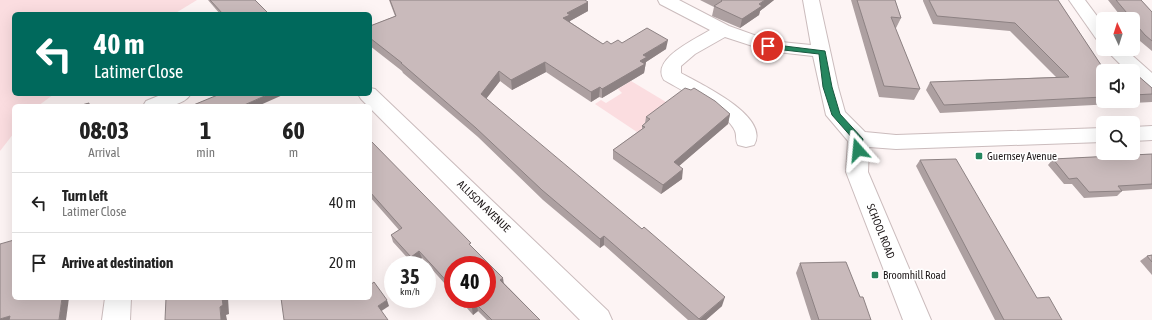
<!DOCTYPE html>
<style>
:root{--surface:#fff;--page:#f2f2f2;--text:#222;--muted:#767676;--line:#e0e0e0}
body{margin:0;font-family:"Asap Condensed",sans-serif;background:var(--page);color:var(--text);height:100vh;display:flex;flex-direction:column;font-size:15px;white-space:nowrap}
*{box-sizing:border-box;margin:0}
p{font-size:13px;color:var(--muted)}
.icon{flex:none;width:22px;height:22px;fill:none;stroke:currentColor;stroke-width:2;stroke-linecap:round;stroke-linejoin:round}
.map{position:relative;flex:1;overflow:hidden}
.details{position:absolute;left:12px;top:104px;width:360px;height:196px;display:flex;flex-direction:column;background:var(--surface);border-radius:6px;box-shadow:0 4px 16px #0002}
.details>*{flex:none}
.top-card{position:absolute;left:12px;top:12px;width:360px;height:84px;border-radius:6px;box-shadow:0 4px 16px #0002;background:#00695c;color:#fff;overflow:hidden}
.needle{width:26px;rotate:356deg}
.buttons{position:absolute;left:1096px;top:12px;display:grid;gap:8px}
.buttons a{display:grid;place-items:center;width:44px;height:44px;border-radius:6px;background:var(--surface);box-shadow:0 4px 16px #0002;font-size:20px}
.speed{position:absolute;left:384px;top:256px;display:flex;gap:8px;font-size:20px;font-weight:700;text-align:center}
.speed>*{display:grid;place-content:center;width:52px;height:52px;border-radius:50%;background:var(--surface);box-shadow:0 4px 16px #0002;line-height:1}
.speed small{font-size:10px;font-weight:400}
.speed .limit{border:6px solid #d22;background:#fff;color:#111}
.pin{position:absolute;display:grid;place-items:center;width:34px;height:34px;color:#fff;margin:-17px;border:2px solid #fff;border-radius:50%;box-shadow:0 1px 4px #0007}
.me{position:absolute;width:44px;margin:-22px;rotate:342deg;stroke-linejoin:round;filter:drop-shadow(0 0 3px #0008)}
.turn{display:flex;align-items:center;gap:14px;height:84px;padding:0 16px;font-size:18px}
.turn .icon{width:52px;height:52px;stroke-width:2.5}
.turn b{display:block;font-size:28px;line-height:34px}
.eta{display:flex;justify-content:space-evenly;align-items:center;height:68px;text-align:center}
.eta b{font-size:24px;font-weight:700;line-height:28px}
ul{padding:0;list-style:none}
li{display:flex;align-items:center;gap:12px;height:60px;padding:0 16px;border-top:1px solid var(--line)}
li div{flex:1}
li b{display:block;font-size:15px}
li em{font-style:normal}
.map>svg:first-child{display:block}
.green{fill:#fbdde0}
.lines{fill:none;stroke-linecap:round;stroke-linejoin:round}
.minor-casing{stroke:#cbbcbd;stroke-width:2}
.minor{fill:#fff;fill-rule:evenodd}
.wall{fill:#ada0a1;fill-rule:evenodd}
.shaded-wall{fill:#8d8283}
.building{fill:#c9babb;stroke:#8d8283}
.route{fill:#25865f;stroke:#18573e}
.poi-dot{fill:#25865f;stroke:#fff;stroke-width:1.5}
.labels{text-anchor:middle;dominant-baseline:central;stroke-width:3;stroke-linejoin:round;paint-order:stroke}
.poi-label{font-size:11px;fill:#1f191a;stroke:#fff;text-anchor:start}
.street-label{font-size:11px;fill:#1f191a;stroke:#fff}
</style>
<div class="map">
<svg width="1152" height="320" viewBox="0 0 1152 320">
<rect width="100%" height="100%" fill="#fdf4f4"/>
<g class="green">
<path d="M0 0H197L174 14H14V94H54L38 106H14V133L0 151Z"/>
<path d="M631 81 676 108 640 134 595 104 601 100 606 103 622 93 618 89Z"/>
</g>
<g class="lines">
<g class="minor-casing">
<g id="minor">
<path d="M658 0H679L729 26 771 41 811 45 803 0H819L838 87 845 112 865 132 896 135 1103 128V142L896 149 869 147 868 172 931 320H903L846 172 848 141 826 115 813 56 768 51 725 37 695 54 681 66V73C700 84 771 116 754 145L746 147 738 145C735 140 737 136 735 131 728 113 681 90 664 80 650 59 696 39 710 30L660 4Z"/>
<path d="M1069 0H1085L1103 24V41L1097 40Z"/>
<path d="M1105 49H1125L1152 73V90L1145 88 1133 77V71H1127Z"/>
<path d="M370 88 375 89 608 311 612 320H580L361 99 358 94H370Z"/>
<path d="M163 94H191C181 109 158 106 143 106L146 101Z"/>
<path d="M1152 126V140L1133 141V127Z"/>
<path d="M105 298H131L130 320H102Z"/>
</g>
</g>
<use href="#minor" class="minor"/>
</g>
<g class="wall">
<path d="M208 0H255L269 14H220Z"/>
<path d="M389 0H585L588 2V11L570 21V22L603 44H611L622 43 666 49 646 62 644 73 602 98 599 97 591 102 546 72 512 90 500 81 486 99 722 306 706 320H688L604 245 600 248 543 200 478 137 403 73 402 71 370 46V26L395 16Z"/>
<path d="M700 0H774L760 11 759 15 740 28 712 16 714 7Z"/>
<path d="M851 0H895L901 18 896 28H895L920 89 914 100 879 97Z"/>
<path d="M923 0H1058L1103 68 1128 67 1152 88V102L940 113 926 90 930 82 1056 77 1010 31 933 24 923 1ZM1103 71H1133V101H1103Z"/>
<path d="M1108 0H1141L1152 12V51L1140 41 1133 32V19H1123Z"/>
<path d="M730 114 728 124 679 166 682 179 661 194 613 159V150L642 129V126L645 123 646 117Z"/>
<path d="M370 140 472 247 504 283 540 320H487L478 311 473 315 459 299H487L453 265V293L422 258 413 264 393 242 391 235 399 230 370 197Z"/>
<path d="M1152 154V189L1122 191 1117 196 1084 198 1072 184H1064L1048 165 1053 159Z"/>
<path d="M920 160 1037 298 1062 320H995L916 166Z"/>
<path d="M1152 255V275L1140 261 1147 256Z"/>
<path d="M800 263 871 320H811L796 273Z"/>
</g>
<g class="shaded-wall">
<path d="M765 0H774L760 11 759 15 740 28 742 19Z"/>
<path d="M588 2V11L570 21V24L563 18 567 13Z"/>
<path d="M668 40 666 49 646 62 644 73 602 98V89L640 61 643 55Z"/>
<path d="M545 62 546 72 512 90 511 80Z"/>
<path d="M499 71 500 81 482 104 481 94Z"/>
<path d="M600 87 599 97 591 102V92Z"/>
<path d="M118 94H126L120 96Z"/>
<path d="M269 94H285L258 106H242Z"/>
<path d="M730 114 728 124 672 172 674 162Z"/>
<path d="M683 169 682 179 661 194 663 185Z"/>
<path d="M604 236V245L600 248V239Z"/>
<path d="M419 251 422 258 413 264 411 257Z"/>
<path d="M503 278 504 285 500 280Z"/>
<path d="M725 297 722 306 706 320H699Z"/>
<path d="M62 298H69L66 320H59Z"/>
<path d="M222 298H228L229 314 226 315 227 320H221L220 307Z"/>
<path d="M387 300 389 306 380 312 378 306Z"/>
<path d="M477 305 478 311 473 315 472 308Z"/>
<path d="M10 316 15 320H0V319Z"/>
</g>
<g class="building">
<path d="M210 0H255L269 14H223Z"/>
<path d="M390 0H585L588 2 567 13 570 15 563 18 603 44 607 41 611 44 618 40 622 43 647 28 668 40 643 55 647 57 640 61 645 64 602 89 600 87 591 92 545 62 511 80 499 71 481 94 642 229 644 227 725 297 699 319 604 236 600 239 542 190 476 128 401 63H402L370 38V26L396 16Z"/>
<path d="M721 0H765L759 4 762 6 742 19 714 6 722 1Z"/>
<path d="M857 0H895L901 18 891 17 920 89 884 86Z"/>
<path d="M929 0H1058L1103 68 1128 67 1152 88V94L1133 95V71H1103V97L944 105 930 82 1069 77 1015 23 937 16Z"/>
<path d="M1116 0H1141L1152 12V41L1145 35 1133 21V19H1132Z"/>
<path d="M685 88 691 90 694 88 715 101 730 114 674 162 683 169 663 185 613 150 645 127 642 126 650 119 646 117Z"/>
<path d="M220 94H269L242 106H191Z"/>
<path d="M89 103V106H78Z"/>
<path d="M370 140 471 243 469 244 503 278 500 280 540 320H492L477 305 472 308 463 299H487V265H453V288L419 251 411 257 391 235 402 228 370 192Z"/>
<path d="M1152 154V184L1118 186 1122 191 1089 192 1077 178 1069 179 1053 159Z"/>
<path d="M956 159 1037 298 1049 297 1062 320H1004L920 160Z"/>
<path d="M14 240V298H62L59 320H9L10 316 0 319V244Z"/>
<path d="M1152 255V262L1147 256Z"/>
<path d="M846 262 860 297H863L871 320H819L800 263Z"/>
<path d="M374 282 387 300 378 306 388 320H284L281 298H370V285Z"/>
<path d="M166 298H222L223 305 220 307 221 320H165Z"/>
</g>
<path class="route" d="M768 44 825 51 832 87 840 114 863 139 861 152H855L854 140 832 115 823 87 819 54 766 48 764 46Z"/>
<g class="poi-dot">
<rect x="975" y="152" width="8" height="8" rx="2"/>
<rect x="871" y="271" width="8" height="8" rx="2"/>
</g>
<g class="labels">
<g class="poi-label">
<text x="987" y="156">Guernsey Avenue</text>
<text x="883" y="275">Broomhill Road</text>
</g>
<g class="street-label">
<text transform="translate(484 206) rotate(44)">ALLISON AVENUE</text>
<text transform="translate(881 231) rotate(68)">SCHOOL ROAD</text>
</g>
</g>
</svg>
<div class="buttons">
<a><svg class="needle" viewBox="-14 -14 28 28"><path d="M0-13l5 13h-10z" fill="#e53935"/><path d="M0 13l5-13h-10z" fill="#767676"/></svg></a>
<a><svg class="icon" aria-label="sound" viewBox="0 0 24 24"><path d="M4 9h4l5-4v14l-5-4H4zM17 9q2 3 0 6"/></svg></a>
<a><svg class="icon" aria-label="search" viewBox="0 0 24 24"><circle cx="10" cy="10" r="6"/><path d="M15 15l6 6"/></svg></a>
</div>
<div class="speed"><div>35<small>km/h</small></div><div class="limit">40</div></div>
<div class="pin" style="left:768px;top:46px;background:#d93025"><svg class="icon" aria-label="arrive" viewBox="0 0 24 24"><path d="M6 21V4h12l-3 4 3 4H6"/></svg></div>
<svg class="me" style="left:858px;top:150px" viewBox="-20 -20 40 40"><path d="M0-17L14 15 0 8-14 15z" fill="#25865f" stroke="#fff" stroke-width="4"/></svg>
<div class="top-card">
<div class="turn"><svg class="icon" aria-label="left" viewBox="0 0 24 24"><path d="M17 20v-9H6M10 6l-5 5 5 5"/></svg><div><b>40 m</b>Latimer Close</div></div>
</div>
<section class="details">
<div class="eta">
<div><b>08:03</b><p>Arrival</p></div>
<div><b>1</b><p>min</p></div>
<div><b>60</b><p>m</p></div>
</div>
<ul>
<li><svg class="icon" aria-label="left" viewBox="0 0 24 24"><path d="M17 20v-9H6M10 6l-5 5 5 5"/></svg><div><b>Turn left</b><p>Latimer Close</p></div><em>40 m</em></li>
<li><svg class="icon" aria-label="arrive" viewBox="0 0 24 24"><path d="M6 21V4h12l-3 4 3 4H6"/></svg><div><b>Arrive at destination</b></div><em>20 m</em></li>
</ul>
</section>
</div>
